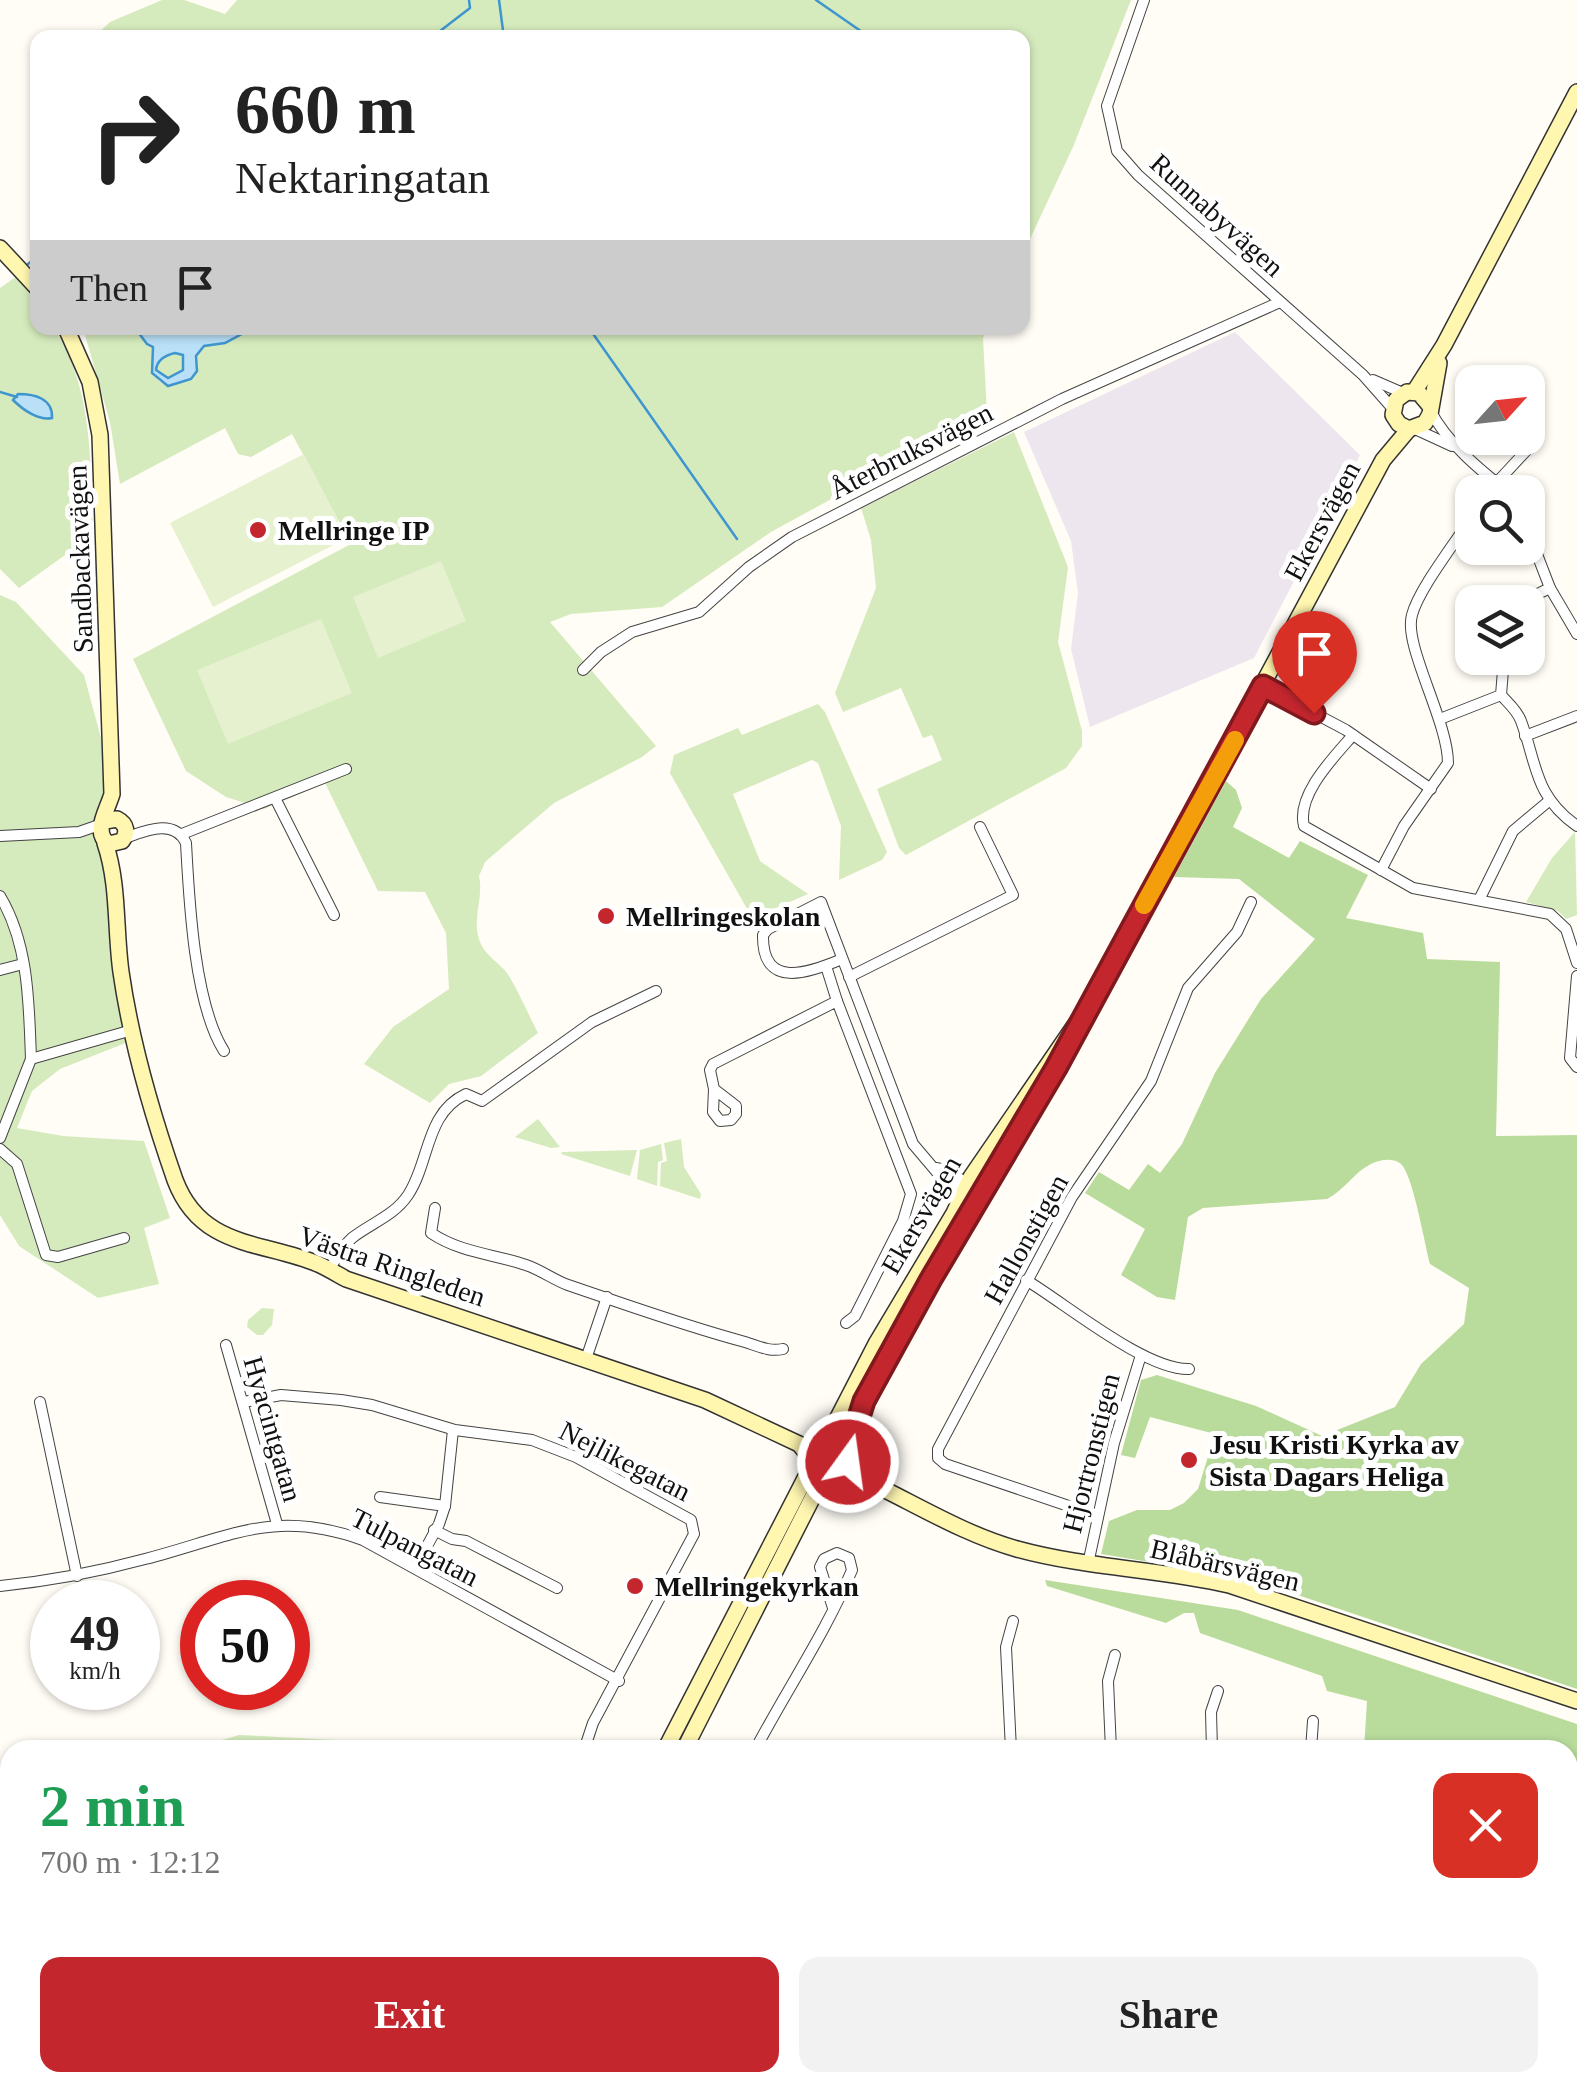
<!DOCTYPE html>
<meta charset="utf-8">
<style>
:root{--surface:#fff;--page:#f2f2f2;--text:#222;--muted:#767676;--accent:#c4262e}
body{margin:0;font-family:"Times New Roman",serif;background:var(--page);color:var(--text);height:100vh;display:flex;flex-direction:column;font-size:38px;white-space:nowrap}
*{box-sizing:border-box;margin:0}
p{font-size:32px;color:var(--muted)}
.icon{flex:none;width:55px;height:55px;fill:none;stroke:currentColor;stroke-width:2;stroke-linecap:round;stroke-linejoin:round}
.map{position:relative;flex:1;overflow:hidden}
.sheet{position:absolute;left:0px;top:1740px;width:1578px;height:352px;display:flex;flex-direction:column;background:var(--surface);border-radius:30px 30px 0 0;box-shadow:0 2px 8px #0004}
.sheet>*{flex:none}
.guide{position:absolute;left:30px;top:30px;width:1000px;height:305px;border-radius:20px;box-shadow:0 2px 8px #0004;background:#fff;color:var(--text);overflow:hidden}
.needle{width:65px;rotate:63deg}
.fabs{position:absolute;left:1455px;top:365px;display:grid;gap:20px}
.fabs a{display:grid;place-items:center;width:90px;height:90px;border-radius:20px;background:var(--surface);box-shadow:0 2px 8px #0004;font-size:50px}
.speed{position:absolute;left:30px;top:1580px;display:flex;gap:20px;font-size:50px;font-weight:700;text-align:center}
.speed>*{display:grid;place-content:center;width:130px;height:130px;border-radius:50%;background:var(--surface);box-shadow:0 2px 8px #0004;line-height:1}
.speed small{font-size:25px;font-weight:400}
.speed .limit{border:15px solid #d22;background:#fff;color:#111}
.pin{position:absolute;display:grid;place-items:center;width:85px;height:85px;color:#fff;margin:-102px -42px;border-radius:50% 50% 50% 0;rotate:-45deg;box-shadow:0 0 10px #0007}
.pin .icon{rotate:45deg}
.me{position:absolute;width:110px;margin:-55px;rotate:14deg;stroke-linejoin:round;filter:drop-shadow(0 0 8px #0008)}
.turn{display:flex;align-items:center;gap:35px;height:210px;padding:0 40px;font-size:45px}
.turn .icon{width:130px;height:130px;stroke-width:2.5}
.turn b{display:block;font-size:70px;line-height:85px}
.then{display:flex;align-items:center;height:95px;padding:0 40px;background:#0003;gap:20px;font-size:38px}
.round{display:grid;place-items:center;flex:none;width:105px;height:105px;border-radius:20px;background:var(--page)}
.summary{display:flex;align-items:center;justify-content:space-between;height:170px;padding:0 40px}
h1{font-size:60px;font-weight:600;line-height:75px;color:#1e9e55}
.action{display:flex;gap:20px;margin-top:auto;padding:20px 40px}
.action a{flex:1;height:115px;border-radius:20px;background:var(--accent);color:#fff;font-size:40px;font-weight:600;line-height:115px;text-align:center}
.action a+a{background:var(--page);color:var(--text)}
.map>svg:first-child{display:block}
.industrial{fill:#eee6ef}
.green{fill:#d5ebbd}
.forest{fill:#b9dc9c}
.pitch{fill:#e6f2cf}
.water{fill:#b9e0f7;stroke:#3f96cf;stroke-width:2.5;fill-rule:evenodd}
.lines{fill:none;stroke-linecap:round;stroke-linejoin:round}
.stream{stroke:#3f96cf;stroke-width:2.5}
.street-casing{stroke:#444;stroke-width:12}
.secondary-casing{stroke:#333;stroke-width:18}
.street{stroke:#fff;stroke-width:10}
.secondary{stroke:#fff6b0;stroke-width:15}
.route-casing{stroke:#7f191e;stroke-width:25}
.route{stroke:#c4262e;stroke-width:18}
.slow{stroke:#f59e0b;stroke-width:18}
.poi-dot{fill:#c4262e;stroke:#fff;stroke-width:4}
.labels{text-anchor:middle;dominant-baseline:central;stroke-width:10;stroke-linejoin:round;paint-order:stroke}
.street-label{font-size:28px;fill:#111;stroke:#fff}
.poi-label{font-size:28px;font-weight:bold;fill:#111;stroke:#fff;text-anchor:start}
</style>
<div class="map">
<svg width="1577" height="2092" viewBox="0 0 1577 2092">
<rect width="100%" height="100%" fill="#fffdf5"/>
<path class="industrial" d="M1235 332 1360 455 1254 658 1090 727 1071 649 1078 593 1071 541 1024 432Z"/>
<g class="green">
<path d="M162 0H184L225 14 237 0H1131L1073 147 1023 254 1022 38 94 37 110 22Z"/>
<path d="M17 276 37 301 38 328H54C94 390 90 464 93 535L19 588 0 569V288Z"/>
<path d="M83 328H135L153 347V373L160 382 197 371 196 356 204 346 225 343 253 328H988L983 338 987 414 771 532 662 607 571 614 550 622 656 746 642 757 554 803 485 862 479 876C484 897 472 918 479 939 484 956 500 962 509 976 520 994 528 1014 538 1033L481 1076 449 1084 430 1103 364 1064 393 1027 449 989 446 933 425 892 378 891 325 783 264 809 226 797 186 771 133 659 351 544 292 434 251 457 238 454 225 428 120 484 110 422Z"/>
<path d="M175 353 183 355V371L168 379 156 369C158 360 166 355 175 353Z"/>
<path d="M1014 432 1068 567 1058 642 1082 731V746L1066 768 906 855 899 848 877 789 942 760 932 735 923 738 901 688 843 712 835 693 876 588 871 540 861 508Z"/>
<path d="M0 595 16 602 84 675 101 738 128 1042 60 1069 32 1091 17 1128 63 1136 144 1141 170 1218 144 1228 159 1284 98 1298 19 1246 0 1215Z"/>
<path d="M818 704 825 712 887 852 882 860 839 880 841 826 818 763 812 760 733 794 760 861 808 894 755 917 750 914 670 773 674 755 738 728 742 735Z"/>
<path d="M1575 832 1577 915 1566 919 1558 911 1526 902 1552 858Z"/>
<path d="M538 1119 560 1147 551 1148 515 1137Z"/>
<path d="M681 1139 684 1167 701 1194 700 1199 660 1186 661 1163 667 1161 664 1143Z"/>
<path d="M661 1144 663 1160 658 1162 657 1186 637 1179 640 1150Z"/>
<path d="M637 1150 630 1176 561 1154 562 1152Z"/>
<path d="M262 1308 274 1309 272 1325 263 1335H257L247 1327 248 1320Z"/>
<path d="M239 1735 337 1740 338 1750H188Z"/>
<path d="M1568 1965 1577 1980V2092H1234L1235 2082H1568Z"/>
<path d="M30 2083H111L117 2092H31Z"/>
<path d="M522 2083V2082L638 2083 636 2092H515Z"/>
</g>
<g class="forest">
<path d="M1226 781 1236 790 1242 808 1233 827 1289 858 1300 841 1368 875 1346 918 1423 933 1427 959 1500 962 1496 1136 1577 1135V1689L1247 1578 1101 1554 1109 1521 1137 1510H1170L1184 1503 1198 1489 1215 1434 1150 1417 1135 1458 1121 1455 1141 1380 1157 1375 1256 1406 1322 1436 1395 1407 1421 1364 1464 1324 1469 1288 1430 1264C1425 1245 1413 1175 1401 1164 1393 1157 1379 1160 1371 1164 1354 1172 1345 1190 1327 1199L1203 1208 1188 1217 1175 1300 1157 1297 1121 1275 1145 1229 1085 1193 1099 1172 1129 1190 1148 1164 1160 1173 1182 1144 1215 1073 1261 999 1315 939 1239 879 1174 877Z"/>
<path d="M1045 1580 1238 1610 1577 1724V2043L1568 2027V1750H1364L1367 1701 1327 1691 1322 1676 1200 1633 1194 1613H1184L1166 1623 1047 1586Z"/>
<path d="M1577 2048V2089L1574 2092H1531L1541 2083 1568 2082V2059Z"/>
<path d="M1126 2083V2082L1279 2083 1275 2092H1124Z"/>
</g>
<g class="pitch">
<path d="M304 454 347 538 213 607 170 523Z"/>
<path d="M441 561 466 621 378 658 353 597Z"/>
<path d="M321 619 352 693 228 744 197 670Z"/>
</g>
<g class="water">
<path d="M135 328H253L225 343 204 346 196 356 197 371 191 379 168 386 152 373 153 347 147 344ZM175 353 183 355V370L168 378 156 370C157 360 166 355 175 353Z"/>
<path d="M18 394C34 394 53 398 52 418 39 421 23 410 13 400Z"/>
</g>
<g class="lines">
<g class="stream">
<path d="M499 0 504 38"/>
<path d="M816 0 865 34 862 38"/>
<path d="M431 38 470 8 469 0"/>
<path d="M28 264 33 260"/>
<path d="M589 328 737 539"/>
<path d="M0 392 17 397"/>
</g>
<g class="street-casing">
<g id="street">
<path d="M1144 0 1107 106 1117 151 1138 175 1363 375 1393 409"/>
<path d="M1373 380 1403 393"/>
<path d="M1430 410C1447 443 1480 470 1508 492"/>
<path d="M1415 429 1452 446"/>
<path d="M1488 492 1526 451"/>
<path d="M1528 531 1550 588 1577 634"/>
<path d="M1521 602 1550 588"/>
<path d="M583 670 601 652 632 632 699 612 749 567 792 537 1062 399 1280 302"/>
<path d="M1263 686 1346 730 1431 789"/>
<path d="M1501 695C1508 703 1517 710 1521 721 1537 764 1534 796 1577 826"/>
<path d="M1440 719 1501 695 1504 658"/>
<path d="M1353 735C1334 757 1296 795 1304 826L1413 888 1550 914 1566 929 1577 963"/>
<path d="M1525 736 1577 716"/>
<path d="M275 798 334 915"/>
<path d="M182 834 346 769"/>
<path d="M0 836 79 832 102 824"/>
<path d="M125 838C145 831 174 818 186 843 189 899 194 1004 224 1051"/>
<path d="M1381 870 1404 826 1448 763C1448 721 1403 645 1412 615 1419 588 1457 541 1472 516"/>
<path d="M0 896C29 944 29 1005 31 1059"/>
<path d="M1479 900 1513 831 1550 800"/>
<path d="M842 959C809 973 762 990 763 935L768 929 821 902 913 1144 941 1177 964 1192"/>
<path d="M826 966 837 1001"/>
<path d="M0 970 23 964"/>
<path d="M1577 976 1570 1058 1577 1067"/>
<path d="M849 977 1013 895 980 827"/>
<path d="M714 1089 736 1106V1114L731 1120 720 1121 713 1112 714 1089 710 1070 713 1064 837 1001 911 1194 903 1221 855 1316 846 1323"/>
<path d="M0 1138 31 1059 132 1030"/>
<path d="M0 1149 17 1164 46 1255 58 1257 124 1238"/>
<path d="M936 1168 946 1170 968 1184"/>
<path d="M435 1208 431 1233C461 1253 494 1254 526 1265 541 1270 554 1280 568 1285 627 1305 685 1326 745 1342 758 1346 769 1352 783 1349"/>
<path d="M329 1270C336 1259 342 1247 352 1238 371 1223 394 1216 408 1195 430 1162 425 1113 466 1094L482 1101 592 1022 656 991"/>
<path d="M1026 1280C1066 1304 1145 1370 1189 1369"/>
<path d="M226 1345 277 1524"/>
<path d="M586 1359 607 1297"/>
<path d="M40 1402 77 1576"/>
<path d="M244 1402 281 1395 341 1400 372 1405 455 1430 532 1440 576 1457 691 1520 694 1534 593 1723 584 1750"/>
<path d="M380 1497 445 1506"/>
<path d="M1098 1516 945 1464 938 1458V1449L1072 1197 1151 1081 1188 988 1237 932 1251 902"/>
<path d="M434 1530 452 1539 466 1541 557 1588"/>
<path d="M1088 1564 1114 1443 1141 1355"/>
<path d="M415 1568 439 1524 445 1506 453 1430"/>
<path d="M0 1586C50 1581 97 1572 145 1559 231 1537 273 1508 363 1540L619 1681"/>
<path d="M755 1750C786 1691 826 1632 852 1570L849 1558 837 1553 824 1559 820 1567 833 1608"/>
<path d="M1011 1750 1006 1647 1013 1621"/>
<path d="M1111 1750 1108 1681 1115 1655"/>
<path d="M1212 1750 1211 1712 1218 1691"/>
<path d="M1311 1750 1313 1721"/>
<path d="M117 2082 122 2092"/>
<path d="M1014 2082 1066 2090 1068 2082"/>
<path d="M1066 2090 1082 2092"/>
<path d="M447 2092 453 2082"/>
<path d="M848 2092 849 2082"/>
<path d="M963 2092 965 2082"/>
</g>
</g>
<g class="secondary-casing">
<g id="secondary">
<path d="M0 248 38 289"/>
<path d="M66 328 90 382 100 435 112 794C107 811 92 833 109 844L122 841C128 833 127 824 117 819L105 821"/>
<path d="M1414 392 1444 345 1577 92"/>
<path d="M1430 406 1419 393 1407 392 1396 400 1393 415 1399 424 1409 429 1425 423 1430 414 1439 363"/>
<path d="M105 843C119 884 115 929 121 972 131 1042 152 1114 175 1180 201 1249 263 1241 318 1264 327 1268 337 1274 346 1279L705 1400 799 1444 809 1456"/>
<path d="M828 1437 877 1342 954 1213 971 1177 1099 990 1383 460 1409 429"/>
<path d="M848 1452 838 1440 821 1439 811 1447 810 1465 818 1474 828 1478 839 1475 847 1467 848 1452 864 1401 931 1279 1046 1084"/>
<path d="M848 1462 863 1479C914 1503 963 1534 1017 1549 1086 1568 1159 1569 1229 1585L1577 1701"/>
<path d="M665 1750 811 1467"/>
<path d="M684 1750 823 1477"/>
<path d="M483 2092 488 2082"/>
<path d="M499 2092 504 2082"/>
</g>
</g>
<use href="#street" class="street"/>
<use href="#secondary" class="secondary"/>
</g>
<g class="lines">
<g class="route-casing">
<path id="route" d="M848 1462V1452L864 1401 931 1279 1056 1068 1263 686 1314 713"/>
</g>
<use href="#route" class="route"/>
<path class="slow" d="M1144 905 1235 740"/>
</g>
<g class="poi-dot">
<circle cx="258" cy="530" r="10"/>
<circle cx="606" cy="916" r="10"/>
<circle cx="1189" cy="1460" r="10"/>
<circle cx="635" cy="1586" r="10"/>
</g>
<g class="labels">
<g class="street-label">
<text transform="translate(1217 215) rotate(42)">Runnabyvägen</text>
<text transform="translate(911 451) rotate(-27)">Återbruksvägen</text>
<text transform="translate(1322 521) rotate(-62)">Ekersvägen</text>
<text transform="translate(80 559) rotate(-92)">Sandbackavägen</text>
<text transform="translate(921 1215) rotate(-60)">Ekersvägen</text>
<text transform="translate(1026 1239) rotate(-61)">Hallonstigen</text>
<text transform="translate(392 1266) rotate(19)">Västra Ringleden</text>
<text transform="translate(273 1429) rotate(74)">Hyacintgatan</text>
<text transform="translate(1091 1453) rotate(-76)">Hjortronstigen</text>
<text transform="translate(625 1461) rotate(27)">Nejlikegatan</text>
<text transform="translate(415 1547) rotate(27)">Tulpangatan</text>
<text transform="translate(1225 1565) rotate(13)">Blåbärsvägen</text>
</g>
<g class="poi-label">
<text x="278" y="530">Mellringe IP</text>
<text x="626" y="916">Mellringeskolan</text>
<text x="1209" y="1444">Jesu Kristi Kyrka av<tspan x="1209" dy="32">Sista Dagars Heliga</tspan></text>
<text x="655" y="1586">Mellringekyrkan</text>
</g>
</g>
</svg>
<div class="fabs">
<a><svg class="needle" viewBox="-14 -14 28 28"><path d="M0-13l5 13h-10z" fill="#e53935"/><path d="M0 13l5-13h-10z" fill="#767676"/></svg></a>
<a><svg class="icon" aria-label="search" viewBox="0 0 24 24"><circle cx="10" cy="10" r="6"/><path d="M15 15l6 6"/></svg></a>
<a><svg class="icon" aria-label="layers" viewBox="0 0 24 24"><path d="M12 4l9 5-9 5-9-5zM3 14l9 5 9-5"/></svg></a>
</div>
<div class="speed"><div>49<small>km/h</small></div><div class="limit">50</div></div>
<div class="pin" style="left:1314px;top:713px;background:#d93025"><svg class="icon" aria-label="arrive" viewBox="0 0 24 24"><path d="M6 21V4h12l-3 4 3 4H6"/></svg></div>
<svg class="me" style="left:848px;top:1462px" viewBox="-20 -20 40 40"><circle r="17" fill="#c4262e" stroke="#fff" stroke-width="3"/><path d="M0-11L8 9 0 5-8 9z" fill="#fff"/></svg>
<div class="guide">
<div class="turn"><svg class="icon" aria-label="right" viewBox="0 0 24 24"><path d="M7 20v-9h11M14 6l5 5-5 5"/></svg><div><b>660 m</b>Nektaringatan</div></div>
<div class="then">Then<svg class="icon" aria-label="arrive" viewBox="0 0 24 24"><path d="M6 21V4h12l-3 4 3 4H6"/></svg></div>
</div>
<section class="sheet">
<div class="summary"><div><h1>2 min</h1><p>700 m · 12:12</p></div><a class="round" style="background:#d93025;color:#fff"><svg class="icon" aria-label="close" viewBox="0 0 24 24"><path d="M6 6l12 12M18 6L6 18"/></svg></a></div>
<div class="action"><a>Exit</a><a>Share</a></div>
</section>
</div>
